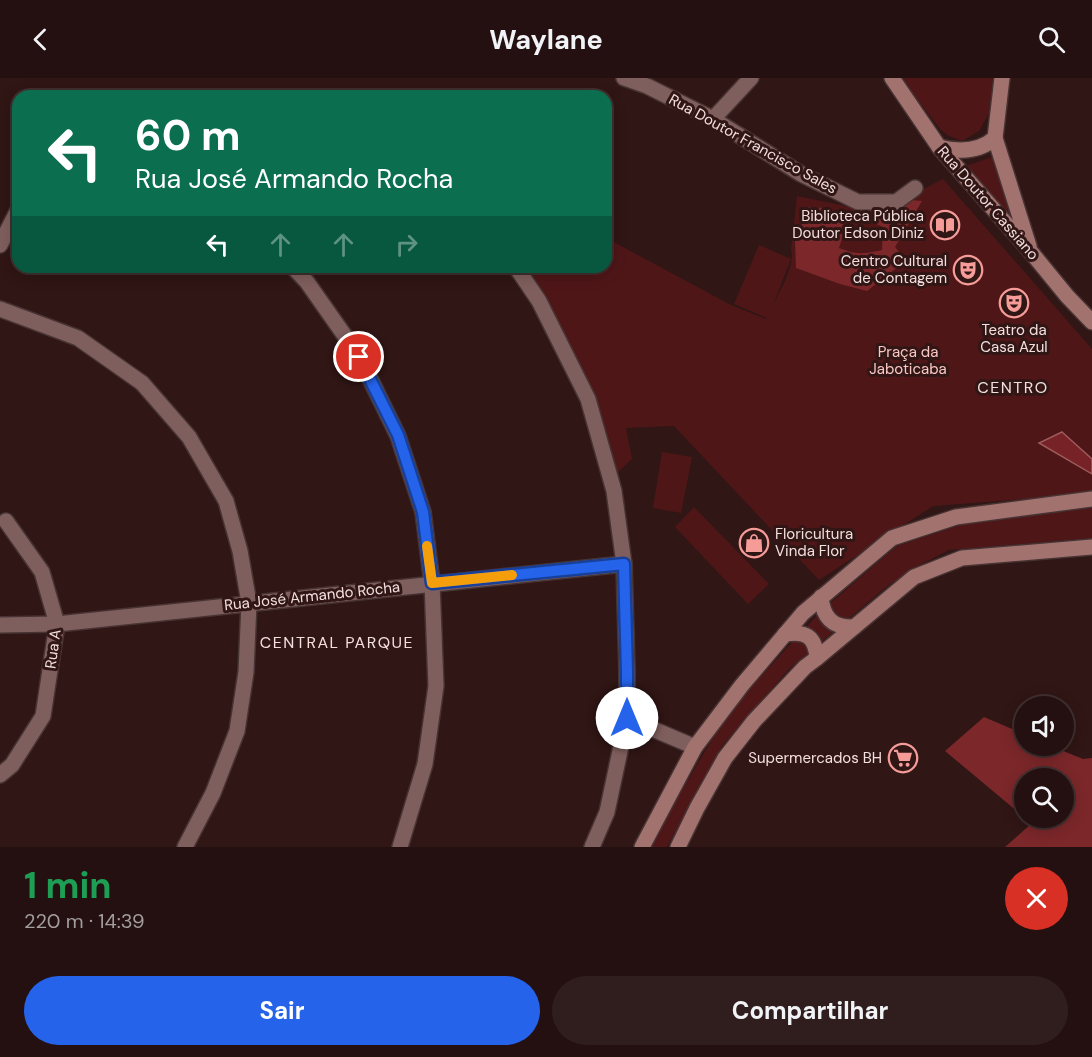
<!DOCTYPE html>
<html lang="pt">
<meta charset="utf-8">
<style>
:root{--surface:#241010;--page:#301e1e;--text:#f1f3f6;--muted:#a39d9f;--line:#413030;--accent:#2563eb}
body{margin:0;font-family:"DM Sans",sans-serif;background:var(--page);color:var(--text);height:100vh;display:flex;flex-direction:column;font-size:22px;white-space:nowrap}
*{box-sizing:border-box;margin:0}
p{font-size:20px;color:var(--muted)}
.icon{flex:none;width:33px;height:33px;fill:none;stroke:currentColor;stroke-width:2;stroke-linecap:round;stroke-linejoin:round}
.map{position:relative;height:769px;overflow:hidden}
.sheet{display:flex;flex-direction:column;background:var(--surface);flex:1}
.sheet>*{flex:none}
.top-card{position:absolute;left:12px;top:12px;width:600px;height:183px;border-radius:18px;box-shadow:0 3px 15px #0003,0 0 0 2px var(--line);background:#0b6e4f;color:#fff;overflow:hidden}
.buttons{position:absolute;left:1014px;top:618px;display:grid;gap:12px}
.buttons a{display:grid;place-items:center;width:60px;height:60px;border-radius:50%;background:var(--surface);box-shadow:0 3px 15px #0003,0 0 0 2px var(--line);font-size:30px}
.pin{position:absolute;display:grid;place-items:center;width:51px;height:51px;color:#fff;margin:-26px;border:3px solid #fff;border-radius:50%;box-shadow:0 2px 6px #0007}
.me{position:absolute;width:66px;margin:-33px;rotate:0deg;stroke-linejoin:round;filter:drop-shadow(0 0 4px #0008)}
.turn{display:flex;align-items:center;gap:21px;height:126px;padding:0 24px;font-size:27px}
.turn .icon{width:78px;height:78px;stroke-width:2.5}
.turn b{display:block;font-size:42px;line-height:51px}
.lanes{display:flex;align-items:center;height:57px;padding:0 24px;background:#0003;justify-content:center;gap:30px;direction:ltr}
.lanes .off{opacity:.35}
.round{display:grid;place-items:center;flex:none;width:63px;height:63px;border-radius:32px;background:var(--page)}
.summary{display:flex;align-items:center;justify-content:space-between;height:102px;padding:0 24px}
h1{font-size:36px;font-weight:700;line-height:45px;color:#1e9e55}
.action{display:flex;gap:12px;margin-top:auto;padding:12px 24px}
.action a{flex:1;height:69px;border-radius:36px;background:var(--accent);color:#fff;font-size:24px;font-weight:700;line-height:69px;text-align:center}
.action a+a{background:var(--page);color:var(--text)}
header{display:flex;justify-content:space-between;align-items:center;height:78px;padding:0 24px;background:var(--surface);font-size:27px;font-weight:700}
.map>svg:first-child{display:block}
.green{fill:#4f1618}
.forest{fill:#7c272a}
.water{fill:#772226;stroke:#9c5b5d;stroke-width:1.5}
.lines{fill:none;stroke-linecap:round;stroke-linejoin:round}
.street-casing{stroke:#473333;stroke-width:18}
.secondary-casing{stroke:#473333;stroke-width:18}
.street{stroke:#7f5f5d;stroke-width:15}
.secondary{stroke:#a2726f;stroke-width:15}
.route-casing{stroke:#184099;stroke-width:15}
.route{stroke:#2563eb;stroke-width:10}
.slow{stroke:#f59e0b;stroke-width:10}
.labels{text-anchor:middle;dominant-baseline:central;stroke-width:6;stroke-linejoin:round;paint-order:stroke}
.street-label{font-size:15px;fill:#f3dfde;stroke:#301615}
.poi-label{font-size:15px;fill:#f3dfde;stroke:#301615;text-anchor:end}
.park-label{font-size:15px;fill:#fbc7c4;stroke:#301615}
.neighbourhood-label{font-size:16px;letter-spacing:1.5px;fill:#f3dfde;stroke:#301615}
</style>
<header><svg class="icon" aria-label="back" viewBox="0 0 24 24"><path d="M15 5l-7 7 7 7"/></svg>Waylane<svg class="icon" aria-label="search" viewBox="0 0 24 24"><circle cx="10" cy="10" r="6"/><path d="M15 15l6 6"/></svg></header>
<div class="map">
<svg width="1092" height="769" viewBox="0 0 1092 769">
<rect width="100%" height="100%" fill="#301615"/>
<g class="green">
<path d="M901 0H993L989 35 979 53 962 63 949 58 940 51Z"/>
<path d="M993 79 1016 148 966 88Z"/>
<path d="M943 101 1092 271V415L1065 418 933 428 819 502 674 348 626 350 632 381 615 397 594 326 546 221 522 189H606V160L731 227 766 241 767 240 734 226 759 167 791 181 772 230C778 215 796 187 791 172L797 118 851 129 896 125Z"/>
<path d="M662 374 692 379 681 435 653 430Z"/>
<path d="M694 429 769 506 748 526 675 449Z"/>
<path d="M1092 430V460L949 472 918 488 886 509 788 592 722 668 667 769H651L654 760 705 673 732 630 821 533 897 468 967 445Z"/>
</g>
<g class="forest">
<path d="M910 122 922 123 895 169 907 184 899 188 867 213 840 206 796 190 795 163 809 129 825 130 849 137 839 170C857 177 863 176 882 172L883 149 865 141 887 128Z"/>
<path d="M984 639 1024 656V668H1051L1083 681 1092 680V769H1005L1031 746 1025 740H1064V700H1024V739L945 673Z"/>
</g>
<path class="water" d="M1062 354 1092 381V396L1039 365Z"/>
<g class="lines">
<g class="street-casing">
<g id="street">
<path d="M624 0 647 8 713 41 801 96 858 124H896L915 110"/>
<path d="M713 41 751 0"/>
<path d="M0 167 18 132"/>
<path d="M293 189 307 204 359 278 398 358 423 434 432 505 436 608 425 686 400 769"/>
<path d="M516 189 539 223 588 321 614 413 624 486 627 594V640L607 734 592 769"/>
<path d="M0 231 78 260 142 305 189 359 226 423 240 473 249 525 246 594 237 653 213 715 185 769"/>
<path d="M0 547 57 546 624 486"/>
<path d="M627 640 695 669"/>
<path d="M0 697 12 687 43 638 57 546 42 494 6 443"/>
</g>
</g>
<g class="secondary-casing">
<g id="secondary">
<path d="M892 0 939 69 1031 174 1067 218 1092 244"/>
<path d="M1002 0 995 60 1029 168"/>
<path d="M939 69C958 74 979 74 995 60"/>
<path d="M821 519C823 539 832 550 854 549"/>
<path d="M785 556C806 553 815 558 817 580"/>
<path d="M642 769 695 669 742 607 803 535 892 460 956 439 1092 421"/>
<path d="M678 769 697 730 725 680 754 643 805 589 817 580 914 499 962 480 1092 469"/>
</g>
</g>
<use href="#street" class="street"/>
<use href="#secondary" class="secondary"/>
</g>
<g class="lines">
<g class="route-casing">
<path id="route" d="M359 279 398 357 423 434 432 505 624 486 627 594V640"/>
</g>
<use href="#route" class="route"/>
<path class="slow" d="M427 468 432 505 512 497"/>
</g>
<defs>
<g id="library-ring" transform="scale(1.5)"><circle r="9.5" fill="#301615" stroke="#f59b98" stroke-width="1.5"/><path d="M-6-4Q-3-5.5-.7-3.5V5Q-3 3-6 4ZM6-4Q3-5.5 .7-3.5V5Q3 3 6 4Z" fill="#f59b98"/></g>
<g id="theatre-ring" transform="scale(1.5)"><circle r="9.5" fill="#301615" stroke="#f59b98" stroke-width="1.5"/><path d="M-5-5.5Q0-4 5-5.5V0Q5 5 0 6Q-5 5-5 0ZM-3.3-2.5H-1v1.5H-3.3ZM1-2.5H3.3v1.5H1ZM-2.8 1Q0 5.5 2.8 1Z" fill="#f59b98"/></g>
<g id="shop-ring" transform="scale(1.5)"><circle r="9.5" fill="#301615" stroke="#f59b98" stroke-width="1.5"/><path d="M-5-2.5h2.3a2.7 3.5 0 0 1 5.4 0H5L5.5 6h-11ZM-1.5-2.5h3a1.5 2.3 0 0 0-3 0Z" fill="#f59b98"/></g>
<g id="supermarket-ring" transform="scale(1.5)"><circle r="9.5" fill="#301615" stroke="#f59b98" stroke-width="1.5"/><path d="M-6-5.5h2.5l.6 2H6L4.5 2H-2.5L-4.4-4H-6ZM-1.5 3.2a1.3 1.3 0 1 0 .1 0ZM3 3.2a1.3 1.3 0 1 0 .1 0Z" fill="#f59b98"/></g>
</defs>
<g fill-rule="evenodd">
<use href="#library-ring" x="945" y="147"/>
<use href="#theatre-ring" x="968" y="192"/>
<use href="#theatre-ring" x="1014" y="225"/>
<use href="#shop-ring" x="754" y="465"/>
<use href="#supermarket-ring" x="903" y="680"/>
</g>
<g class="labels">
<g class="street-label">
<text transform="translate(753 66) rotate(29)">Rua Doutor Francisco Sales</text>
<text transform="translate(988 125) rotate(49)">Rua Doutor Cassiano</text>
<text transform="translate(312 518) rotate(-6)">Rua José Armando Rocha</text>
<text transform="translate(53 571) rotate(-82)">Rua A</text>
</g>
<g class="poi-label">
<text x="924" y="138">Biblioteca Pública<tspan x="924" dy="17">Doutor Edson Diniz</tspan></text>
<text x="947" y="183">Centro Cultural<tspan x="947" dy="17">de Contagem</tspan></text>
<text x="1014" y="252" text-anchor="middle">Teatro da<tspan x="1014" dy="17">Casa Azul</tspan></text>
<text x="775" y="456" text-anchor="start">Floricultura<tspan x="775" dy="17">Vinda Flor</tspan></text>
<text x="882" y="680">Supermercados BH</text>
</g>
<g class="park-label">
<text x="908" y="274">Praça da<tspan x="908" dy="17">Jaboticaba</tspan></text>
</g>
<g class="neighbourhood-label">
<text x="1013" y="309">CENTRO</text>
<text x="337" y="564">CENTRAL PARQUE</text>
</g>
</g>
</svg>
<div class="buttons">
<a><svg class="icon" aria-label="sound" viewBox="0 0 24 24"><path d="M4 9h4l5-4v14l-5-4H4zM17 9q2 3 0 6"/></svg></a>
<a><svg class="icon" aria-label="search" viewBox="0 0 24 24"><circle cx="10" cy="10" r="6"/><path d="M15 15l6 6"/></svg></a>
</div>
<div class="pin" style="left:359px;top:279px;background:#d93025"><svg class="icon" aria-label="arrive" viewBox="0 0 24 24"><path d="M6 21V4h12l-3 4 3 4H6"/></svg></div>
<svg class="me" style="left:627px;top:640px" viewBox="-20 -20 40 40"><circle r="19" fill="#fff"/><path d="M0-13L10 11 0 6-10 11z" fill="#2563eb"/></svg>
<div class="top-card">
<div class="turn"><svg class="icon" aria-label="left" viewBox="0 0 24 24"><path d="M17 20v-9H6M10 6l-5 5 5 5"/></svg><div><b>60 m</b>Rua José Armando Rocha</div></div>
<div class="lanes"><svg class="icon" aria-label="left" viewBox="0 0 24 24"><path d="M17 20v-9H6M10 6l-5 5 5 5"/></svg><svg class="icon off" aria-label="ahead" viewBox="0 0 24 24"><path d="M12 20V5M6 11l6-6 6 6"/></svg><svg class="icon off" aria-label="ahead" viewBox="0 0 24 24"><path d="M12 20V5M6 11l6-6 6 6"/></svg><svg class="icon off" aria-label="right" viewBox="0 0 24 24"><path d="M7 20v-9h11M14 6l5 5-5 5"/></svg></div>
</div>
</div>
<section class="sheet">
<div class="summary"><div><h1>1 min</h1><p>220 m · 14:39</p></div><a class="round" style="background:#d93025;color:#fff"><svg class="icon" aria-label="close" viewBox="0 0 24 24"><path d="M6 6l12 12M18 6L6 18"/></svg></a></div>
<div class="action"><a>Sair</a><a>Compartilhar</a></div>
</section>
